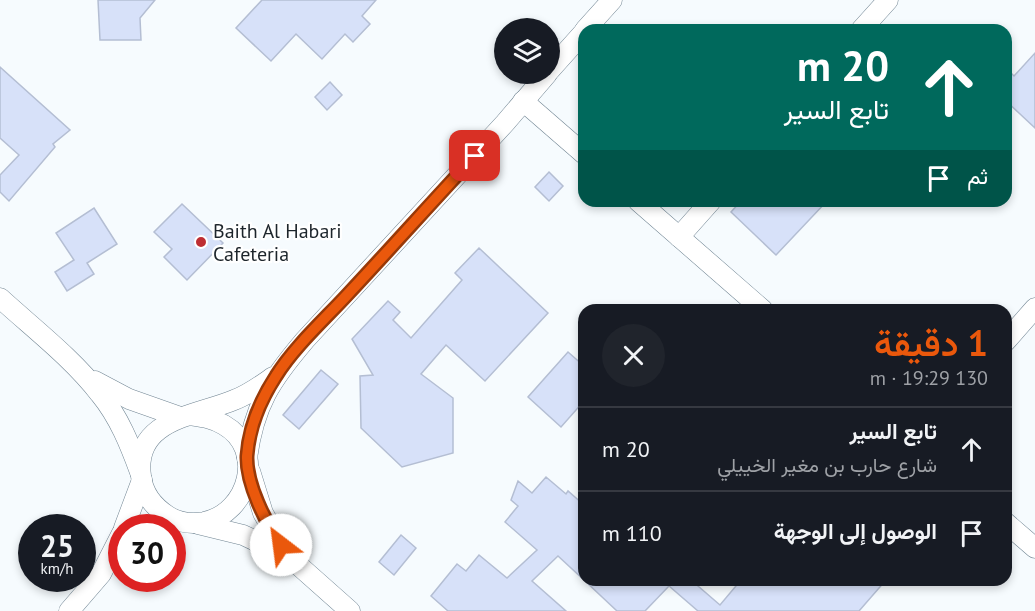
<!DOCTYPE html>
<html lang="ar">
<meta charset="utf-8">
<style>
:root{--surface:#171b24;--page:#20242c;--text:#f1f3f6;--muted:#9ea1a6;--line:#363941;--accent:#ea580c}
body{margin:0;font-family:"PT Sans",Vazirmatn,sans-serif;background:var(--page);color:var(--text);direction:rtl;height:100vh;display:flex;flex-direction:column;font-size:22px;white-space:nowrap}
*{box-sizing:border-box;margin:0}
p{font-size:20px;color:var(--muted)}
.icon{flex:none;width:33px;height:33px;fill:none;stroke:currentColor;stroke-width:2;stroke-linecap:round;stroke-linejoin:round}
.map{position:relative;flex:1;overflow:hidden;direction:ltr}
.drawer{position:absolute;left:578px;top:304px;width:434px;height:282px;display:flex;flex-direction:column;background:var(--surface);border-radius:18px;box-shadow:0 3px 9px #0003;direction:rtl}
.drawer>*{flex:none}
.guide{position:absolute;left:578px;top:24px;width:434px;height:183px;border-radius:18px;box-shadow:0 3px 9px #0003;direction:rtl;background:#00695c;color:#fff;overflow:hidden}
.fabs{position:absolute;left:494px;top:18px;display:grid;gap:12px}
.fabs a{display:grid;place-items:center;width:66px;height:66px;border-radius:50%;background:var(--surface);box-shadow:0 3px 9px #0003;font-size:30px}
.speed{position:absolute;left:18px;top:514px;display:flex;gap:12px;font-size:30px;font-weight:700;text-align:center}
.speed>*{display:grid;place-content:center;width:78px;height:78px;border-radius:50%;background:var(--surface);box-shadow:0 3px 9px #0003;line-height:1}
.speed small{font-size:15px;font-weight:400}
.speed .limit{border:9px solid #d22;background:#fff;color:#111}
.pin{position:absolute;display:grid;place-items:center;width:51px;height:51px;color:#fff;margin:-26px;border-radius:12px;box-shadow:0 3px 9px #0006}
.me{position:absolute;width:66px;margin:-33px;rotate:330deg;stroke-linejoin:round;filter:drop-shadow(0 0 4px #0008)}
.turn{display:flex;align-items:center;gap:21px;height:126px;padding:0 24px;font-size:27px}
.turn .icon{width:78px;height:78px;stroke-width:2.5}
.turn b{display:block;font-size:42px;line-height:51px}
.then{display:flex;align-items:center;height:57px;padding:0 24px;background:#0003;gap:12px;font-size:22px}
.round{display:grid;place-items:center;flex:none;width:63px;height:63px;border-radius:32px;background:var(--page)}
.headline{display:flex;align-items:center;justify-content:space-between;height:102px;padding:0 24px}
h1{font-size:36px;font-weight:600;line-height:45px;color:var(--accent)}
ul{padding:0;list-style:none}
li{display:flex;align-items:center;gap:18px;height:84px;padding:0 24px;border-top:2px solid var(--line)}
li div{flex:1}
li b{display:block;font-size:22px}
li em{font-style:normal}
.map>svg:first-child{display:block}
.building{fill:#d7e1f9;stroke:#b4bed3;stroke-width:1.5}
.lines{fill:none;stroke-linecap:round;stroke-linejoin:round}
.minor-casing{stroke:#718593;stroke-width:21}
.minor{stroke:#fff;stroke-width:20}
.route-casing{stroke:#983908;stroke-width:15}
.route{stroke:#ea580c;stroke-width:10}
.poi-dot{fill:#be2e33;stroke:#fff;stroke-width:2}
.labels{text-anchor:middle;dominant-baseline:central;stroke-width:4.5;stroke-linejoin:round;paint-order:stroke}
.poi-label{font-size:20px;fill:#1d252b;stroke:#fff;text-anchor:start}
</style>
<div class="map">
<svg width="1035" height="611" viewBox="0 0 1035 611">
<rect width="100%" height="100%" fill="#f6fbfe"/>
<g class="building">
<path d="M98 0H155L140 18 141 40H100Z"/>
<path d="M262 0H376L362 16 370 24 353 42 345 34 322 59 296 34 271 61 236 28Z"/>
<path d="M1035 53V128L1005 100V67L1014 76Z"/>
<path d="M0 67 70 130 53 144 55 147 9 201 0 192V175L19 155 0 138Z"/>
<path d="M330 82 342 95 327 110 315 97Z"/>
<path d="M549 172 563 186 549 201 535 187Z"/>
<path d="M741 201H827L776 255 731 212Z"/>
<path d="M182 204 223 243 187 280 164 257 172 249 154 232Z"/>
<path d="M94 208 117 244 87 263 94 274 67 291 55 272 74 260 56 233Z"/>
<path d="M479 248 548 313 485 381 446 345 421 374 453 398V453L402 467 361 428 360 376 373 375 352 339 388 301 400 312 393 320 411 338 462 280 455 273Z"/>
<path d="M568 352 584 366V401L561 427 528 397Z"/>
<path d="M321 370 338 384 299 429 283 415Z"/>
<path d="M546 477 566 494 568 491 584 505V580L558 556 532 581 566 611H448L431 596 457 564 466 571 479 555 507 578 537 550 505 522 518 506 511 500 518 481 532 493Z"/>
<path d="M401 535 416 548 394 575 379 562Z"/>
<path d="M584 580H691L720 605 741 580H886L859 611H698L669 586 645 611H617Z"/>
</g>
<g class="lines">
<g class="minor-casing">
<g id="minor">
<path d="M585 30 612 0"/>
<path d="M861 30 888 0"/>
<path d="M549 71 584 32"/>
<path d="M523 101 584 154"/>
<path d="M638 201 763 310"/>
<path d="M679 237 711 201"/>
<path d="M0 298C34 329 72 358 100 394 119 417 130 445 140 472"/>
<path d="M1005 342 1035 308"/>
<path d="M95 381 129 399 180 417"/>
<path d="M189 415C202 417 213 418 224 425 266 449 249 513 204 522 192 524 179 523 168 516 154 507 143 494 141 476 133 419 196 416 234 400 248 395 260 386 273 377"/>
<path d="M247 458C254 405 271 380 305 340L505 123 547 74"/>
<path d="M250 471 263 513 286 553"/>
<path d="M1005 522 1035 548"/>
<path d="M198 524 243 535 288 556 350 611"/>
<path d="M124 528 142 480"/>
<path d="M69 611 101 574 122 533"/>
</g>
</g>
<use href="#minor" class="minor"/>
</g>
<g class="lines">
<g class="route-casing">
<path id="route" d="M281 545C266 523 246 484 247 456 249 428 261 399 276 376 294 347 325 319 348 294 391 248 432 202 475 156"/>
</g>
<use href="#route" class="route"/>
</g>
<circle class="poi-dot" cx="201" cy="242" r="6"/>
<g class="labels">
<g class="poi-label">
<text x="213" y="231">Baith Al Habari<tspan x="213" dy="23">Cafeteria</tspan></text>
</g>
</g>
</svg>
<div class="fabs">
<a><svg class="icon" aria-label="layers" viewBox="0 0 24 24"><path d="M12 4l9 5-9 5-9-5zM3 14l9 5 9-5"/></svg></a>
</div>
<div class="speed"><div>25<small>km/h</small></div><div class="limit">30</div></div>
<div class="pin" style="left:475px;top:156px;background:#d93025"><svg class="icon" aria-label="arrive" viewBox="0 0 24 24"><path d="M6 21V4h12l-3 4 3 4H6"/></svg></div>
<svg class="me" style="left:281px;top:545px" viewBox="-20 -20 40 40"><circle r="19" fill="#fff"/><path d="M0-13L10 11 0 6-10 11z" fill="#ea580c"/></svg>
<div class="guide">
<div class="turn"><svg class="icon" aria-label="ahead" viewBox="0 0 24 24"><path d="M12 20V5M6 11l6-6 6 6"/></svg><div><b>20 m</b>تابع السير</div></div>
<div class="then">ثم<svg class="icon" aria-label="arrive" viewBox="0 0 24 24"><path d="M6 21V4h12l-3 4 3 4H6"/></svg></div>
</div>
<section class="drawer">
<div class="headline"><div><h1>1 دقيقة</h1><p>130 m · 19:29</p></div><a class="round"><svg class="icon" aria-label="close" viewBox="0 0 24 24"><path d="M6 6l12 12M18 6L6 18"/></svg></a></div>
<ul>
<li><svg class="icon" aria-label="ahead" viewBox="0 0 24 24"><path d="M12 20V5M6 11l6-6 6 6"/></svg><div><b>تابع السير</b><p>شارع حارب بن مغير الخييلي</p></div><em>20 m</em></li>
<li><svg class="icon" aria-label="arrive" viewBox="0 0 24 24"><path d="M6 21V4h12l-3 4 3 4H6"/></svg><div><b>الوصول إلى الوجهة</b></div><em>110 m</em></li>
</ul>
</section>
</div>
